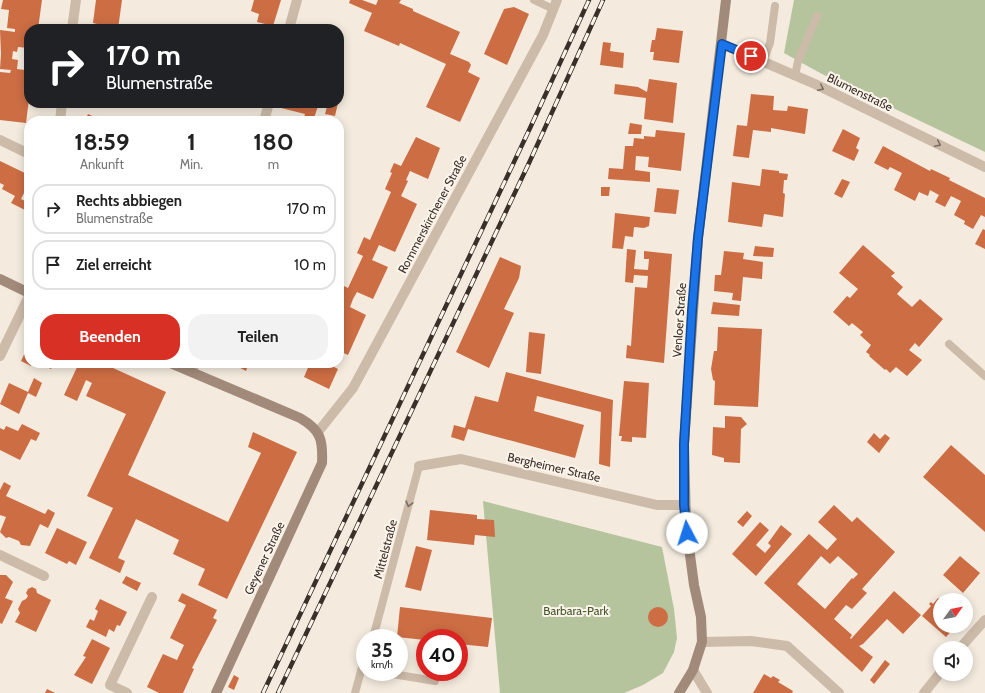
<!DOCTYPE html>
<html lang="de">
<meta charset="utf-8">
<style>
:root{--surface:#fff;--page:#f2f2f2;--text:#222;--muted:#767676;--line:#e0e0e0;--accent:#d93025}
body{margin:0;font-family:Cabin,sans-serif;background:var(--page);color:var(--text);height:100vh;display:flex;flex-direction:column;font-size:15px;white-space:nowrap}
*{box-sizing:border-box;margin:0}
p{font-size:13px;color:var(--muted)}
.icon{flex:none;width:22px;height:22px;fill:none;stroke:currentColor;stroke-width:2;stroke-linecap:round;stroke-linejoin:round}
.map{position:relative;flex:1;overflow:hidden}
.sheet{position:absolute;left:24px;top:116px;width:320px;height:252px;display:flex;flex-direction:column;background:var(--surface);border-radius:16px;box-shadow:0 2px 10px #0003}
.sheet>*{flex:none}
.hud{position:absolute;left:24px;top:24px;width:320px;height:84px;border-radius:16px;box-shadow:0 2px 10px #0003;background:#202124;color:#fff;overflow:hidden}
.needle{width:26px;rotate:57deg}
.controls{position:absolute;left:933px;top:593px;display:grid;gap:8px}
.controls a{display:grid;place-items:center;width:40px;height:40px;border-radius:50%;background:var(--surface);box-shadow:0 2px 10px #0003;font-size:20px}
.speed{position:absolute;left:356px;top:629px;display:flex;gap:8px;font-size:20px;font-weight:700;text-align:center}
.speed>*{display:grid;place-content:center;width:52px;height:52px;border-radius:50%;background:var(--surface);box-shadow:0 2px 10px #0003;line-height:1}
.speed small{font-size:10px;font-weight:400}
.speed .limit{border:6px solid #d22;background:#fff;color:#111}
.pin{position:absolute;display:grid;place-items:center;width:34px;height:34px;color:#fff;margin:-17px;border:2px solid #fff;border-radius:50%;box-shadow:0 1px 4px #0007}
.me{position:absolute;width:44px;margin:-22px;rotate:355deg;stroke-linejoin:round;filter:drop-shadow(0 0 3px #0008)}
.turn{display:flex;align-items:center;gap:14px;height:84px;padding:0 16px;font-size:18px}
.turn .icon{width:52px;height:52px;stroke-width:2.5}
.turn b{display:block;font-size:28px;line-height:34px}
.eta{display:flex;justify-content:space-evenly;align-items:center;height:68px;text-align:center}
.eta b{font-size:24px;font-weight:800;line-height:28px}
.action{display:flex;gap:8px;margin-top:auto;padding:8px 16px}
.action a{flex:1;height:46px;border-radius:16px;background:var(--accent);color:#fff;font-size:16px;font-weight:800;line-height:46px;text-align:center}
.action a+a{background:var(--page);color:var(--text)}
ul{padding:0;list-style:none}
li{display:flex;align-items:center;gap:12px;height:50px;margin:0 8px 6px;padding:0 8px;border:2px solid var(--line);border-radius:16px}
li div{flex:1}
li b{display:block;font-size:15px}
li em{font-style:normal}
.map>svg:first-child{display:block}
.green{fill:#b5c49d}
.building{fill:#cc6d44;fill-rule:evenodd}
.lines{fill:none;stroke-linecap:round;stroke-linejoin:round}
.lane{stroke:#cdbba9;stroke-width:8}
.street{stroke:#cdbba9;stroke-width:10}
.secondary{stroke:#a18a7a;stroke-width:10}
.rail-casing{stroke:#3a2f29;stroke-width:4.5}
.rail{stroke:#fbf4eb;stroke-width:3;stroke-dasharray:9;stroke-linecap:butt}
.oneway{stroke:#7c6e63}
.route-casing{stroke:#114b97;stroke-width:10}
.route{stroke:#1a73e8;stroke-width:7}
.labels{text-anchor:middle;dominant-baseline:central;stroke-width:4;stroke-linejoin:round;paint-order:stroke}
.street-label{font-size:12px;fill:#3a2f29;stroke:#fbf4eb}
.park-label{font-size:12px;fill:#46592b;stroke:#fbf4eb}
</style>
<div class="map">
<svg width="985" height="693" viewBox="0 0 985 693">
<rect width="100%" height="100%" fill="#f4ebde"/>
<g class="green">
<path d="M794 0H985V152L822 74 784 53Z"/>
<path d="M483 501 662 547 674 609 677 638 674 652 663 673 643 685 624 693H500Z"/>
</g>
<g class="building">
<path d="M3 0H42L38 29H29V48L18 47 17 52 13 51 12 59 18 60 17 69 25 70V75L29 76V99L26 123 0 120V72L10 73 11 70 0 69 1 54 0 30 15 32V29L7 28 9 10 1 9Z"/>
<path d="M96 0H122L118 29 93 23Z"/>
<path d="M254 0H281L273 26 257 22 259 14 251 11Z"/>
<path d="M350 0H362L376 5 378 0H401L399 3 413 9V11L460 32 450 54 469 62 471 65 468 72 480 78 460 122 426 107 446 64 400 43 399 46 364 31 372 13 349 3Z"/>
<path d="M514 7 529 14 507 65 484 54 504 9Z"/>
<path d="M229 24 246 29H228Z"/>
<path d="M657 28 683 31 679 63 653 60 654 52H650L652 40H655Z"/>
<path d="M603 42 611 43 610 51 624 53 623 68 600 65Z"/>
<path d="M649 79 677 83 673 123 644 119 646 98 614 94 615 84 638 87 647 92Z"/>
<path d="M751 94 774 96 773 110 787 111 788 106 808 109 805 134 771 128V132L753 130 749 158 733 156 737 125 747 126Z"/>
<path d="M282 103H313V105L318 106 313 121H303L305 114 281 108Z"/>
<path d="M328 103H338L335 116 325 114Z"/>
<path d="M88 114 103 121H85Z"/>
<path d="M630 123 642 125 641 134H628Z"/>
<path d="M843 129 860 138 856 148 859 150 854 161 832 151Z"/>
<path d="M656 130 685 133 681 171 648 167 649 157 636 156 635 170 650 172V182L608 179 609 168 623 169 625 146H633L634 138 644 139V136L655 137Z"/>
<path d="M416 137 440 148 428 179 410 171 406 180 408 181 401 196 417 204 395 252 379 245 372 260 388 267 373 299 357 292 353 299 350 307 366 315 348 355 339 351V291L342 285 348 288 363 256 357 253 364 237 370 240 391 192 385 189 392 173 390 172 394 163 401 166Z"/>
<path d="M883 146 930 171 931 169 950 178 949 180 985 198V217L981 215 973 229 964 224 965 221 954 215 961 201 951 196 945 207 935 202 939 195 930 190 928 196 919 192 915 201 894 190 902 173 890 167 888 170 874 163Z"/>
<path d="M0 161 29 175V183L21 199 29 203 27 211 11 203 15 196 2 189 4 185 0 183Z"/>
<path d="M762 169 779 171V173L788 174 787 180H784L783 193 785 194 783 217 764 214 762 227 728 222 732 182 760 186Z"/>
<path d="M842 179 850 182 842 198 834 194Z"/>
<path d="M601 187H610L609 196H601Z"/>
<path d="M657 188 679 190 676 214 654 212Z"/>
<path d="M615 213 650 217 649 226 644 228 634 227 633 237 625 236 623 249 612 248Z"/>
<path d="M983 229 985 230V249L975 244Z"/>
<path d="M863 245 895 273 891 276 903 287 897 294 912 307 920 299 943 319 919 347 915 343 909 350 922 360 907 376 896 367 890 373 886 369 885 370 869 356 870 355 866 352 871 345 860 335 863 332 852 323 849 326 833 312 847 296 850 298 858 289 839 273Z"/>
<path d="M755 246 774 248 773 257 753 256Z"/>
<path d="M627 249 636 250 634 269 648 270 649 259H644V251L672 254 664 363 626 358 627 345 631 346 635 287 647 288 648 276 634 275 633 283 625 282Z"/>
<path d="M724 251 744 253 743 259 763 262 762 279 743 277 741 301 732 300 733 293 714 291 715 275H721Z"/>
<path d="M500 257 521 266 519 278 504 309 514 313 489 368 456 352Z"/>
<path d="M713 302 740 305 739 316 711 314Z"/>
<path d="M718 327 762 329 758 407 714 405 715 381 713 380 711 369 714 351H717Z"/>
<path d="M529 332 545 334 541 374 526 372Z"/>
<path d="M29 344V363H32L31 366 21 361Z"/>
<path d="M43 363H54L51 369 42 365Z"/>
<path d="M79 363H102L166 392 128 475 228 522 261 453 248 447 253 432 297 452 227 599 198 585 205 569 173 554 179 540 136 519 118 558 125 561 120 573 89 558 113 508 87 496 126 414 86 396 92 383 86 380 77 401 64 395Z"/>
<path d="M231 363H249L246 371Z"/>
<path d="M310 363H326L338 369 329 389 304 377Z"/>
<path d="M506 372 613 400 610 467 599 464 601 412 537 396 534 411 584 425 575 458 468 429 464 441 451 437 454 425 465 428 475 396 498 402Z"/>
<path d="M34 378 42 383 36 397 28 393 19 414 0 404 9 383 28 392Z"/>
<path d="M624 381 649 383 646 438 632 437V442L621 441 622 436H619Z"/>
<path d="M725 416 741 417 747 424 741 429 740 463 724 462V458L712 455 713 427 725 428Z"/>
<path d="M22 424 40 433 36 441 31 439 20 460 0 450V428L4 430 6 426 18 431Z"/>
<path d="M874 433 880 439 885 434 890 438 879 453 867 442Z"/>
<path d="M951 445 985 475V532L923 477Z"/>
<path d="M4 482 11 486 6 496 45 514 48 509 55 513 48 528 40 524 30 546 21 545 19 541 9 537 6 538 0 532 6 517 0 515V490Z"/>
<path d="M834 505 852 522 857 517 895 552 862 589 867 593 852 609 846 605 834 619 852 635 850 638 851 639 894 591 921 615 903 634 887 619 863 644 859 646 873 657 862 672 764 583 809 534 827 550 837 539 818 522ZM821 556 830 564 838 556 858 574 853 579 852 578 825 609 797 584Z"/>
<path d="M430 510 477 515V519L494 520 495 537 475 535 474 545 427 540Z"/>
<path d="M747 511 752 516 743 527 737 522Z"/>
<path d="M760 522 769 530 756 545 765 553 771 546 768 543 781 525 792 534 756 576 732 554Z"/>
<path d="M57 528 87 542 76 565 69 561 67 564 45 553Z"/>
<path d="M416 546 432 550 421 591 405 587Z"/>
<path d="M960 556 980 573 963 593 943 575Z"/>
<path d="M0 575H6L13 582 5 598 13 601 2 624 0 623Z"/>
<path d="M126 576 141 583 137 591 122 583Z"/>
<path d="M32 587 36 589 37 593 51 600 36 632 15 622 20 613 18 609 22 601 26 599 28 596 26 593 28 589Z"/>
<path d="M182 593 217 610 213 618 217 620 192 668 194 669 183 693H159L147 687 163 654 177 660 184 645 170 638 186 605 178 601Z"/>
<path d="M938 598 940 600V626H956L946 637 922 616 931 606 929 604 931 602 933 604Z"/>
<path d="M100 599 127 612 120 626 117 625 114 632 109 629 106 637 86 627 90 619 94 621 98 611 95 609Z"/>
<path d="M400 607 492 618 488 647 459 644V638H425V640L397 637Z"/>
<circle cx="658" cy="617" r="10"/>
<path d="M92 639 110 648 92 684 74 675 86 657 83 656Z"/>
<path d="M885 660 890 664 874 684 870 680Z"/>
<path d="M764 674 771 678 773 676 780 680 778 682 793 691 792 693H753Z"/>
<path d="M234 675 239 678 234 690 228 687Z"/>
<path d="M47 689 55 693H45Z"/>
</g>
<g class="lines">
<g class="lane">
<path d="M534 0 553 9"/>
<path d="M763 61 770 43 775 6"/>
<path d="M795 76 798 61 817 16"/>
<path d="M949 344 985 376"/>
<path d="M373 638 419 466"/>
<path d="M380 672 435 681"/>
<path d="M355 693 365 656"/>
</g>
<g class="street">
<path d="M72 29 76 0"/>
<path d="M289 29 297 0"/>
<path d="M722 44 815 84 985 167"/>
<path d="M60 121 62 103"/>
<path d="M264 121 269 103"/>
<path d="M0 140 29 154"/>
<path d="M0 356 29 296"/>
<path d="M192 372 195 363"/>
<path d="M318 432 353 388 543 35 557 0"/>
<path d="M419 466 461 459 657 505H684"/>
<path d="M0 555 44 576"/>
<path d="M702 642 751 641 787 646 839 693"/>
<path d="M960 648 985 620"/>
<path d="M693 670 707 693"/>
<path d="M127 693 110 685 152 597"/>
<path d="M924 693 940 673"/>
</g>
<g class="secondary">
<path d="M0 279 29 293"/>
<path d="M170 363 300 418C321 430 323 440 322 463L216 693"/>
<path d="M679 693 693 670 702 642 701 617 694 585 686 525 684 444 698 238 726 0"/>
</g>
<g class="rail-casing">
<g id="rail">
<path d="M263 693 531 126 589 0"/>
<path d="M278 693 529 163 603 0"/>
</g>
</g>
<use href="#rail" class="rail"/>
</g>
<defs><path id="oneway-chevron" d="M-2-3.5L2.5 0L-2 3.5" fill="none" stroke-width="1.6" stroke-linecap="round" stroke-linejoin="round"/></defs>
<g class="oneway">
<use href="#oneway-chevron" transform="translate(821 88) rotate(26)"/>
<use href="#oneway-chevron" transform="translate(938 144) rotate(26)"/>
<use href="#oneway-chevron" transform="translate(409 504) rotate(105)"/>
</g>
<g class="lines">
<g class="route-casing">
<path id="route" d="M687 533 684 505V444L692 311 698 238 722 44 751 56"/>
</g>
<use href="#route" class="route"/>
</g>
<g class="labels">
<g class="street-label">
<text transform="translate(860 92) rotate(26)">Blumenstraße</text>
<text transform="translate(432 214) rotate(-62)">Rommerskirchener Straße</text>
<text transform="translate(679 320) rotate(-86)">Venloer Straße</text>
<text transform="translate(554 467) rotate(13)">Bergheimer Straße</text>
<text transform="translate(385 549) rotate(-75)">Mittelstraße</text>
<text transform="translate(264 558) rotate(-65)">Geyener Straße</text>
</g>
<g class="park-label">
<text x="576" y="610">Barbara-Park</text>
</g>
</g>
</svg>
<div class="controls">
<a><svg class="needle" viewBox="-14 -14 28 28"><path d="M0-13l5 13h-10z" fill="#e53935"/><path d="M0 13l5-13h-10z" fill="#767676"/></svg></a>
<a><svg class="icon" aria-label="sound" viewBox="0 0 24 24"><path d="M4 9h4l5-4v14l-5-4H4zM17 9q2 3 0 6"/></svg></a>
</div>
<div class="speed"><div>35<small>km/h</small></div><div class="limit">40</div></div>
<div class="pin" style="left:751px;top:56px;background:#d93025"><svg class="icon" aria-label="arrive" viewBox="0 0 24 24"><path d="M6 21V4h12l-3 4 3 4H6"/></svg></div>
<svg class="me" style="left:687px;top:533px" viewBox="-20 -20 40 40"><circle r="19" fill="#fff"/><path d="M0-13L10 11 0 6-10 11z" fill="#1a73e8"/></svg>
<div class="hud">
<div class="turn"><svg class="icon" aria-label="right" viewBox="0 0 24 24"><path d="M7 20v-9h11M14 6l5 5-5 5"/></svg><div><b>170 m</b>Blumenstraße</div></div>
</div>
<section class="sheet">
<div class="eta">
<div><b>18:59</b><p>Ankunft</p></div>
<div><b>1</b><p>Min.</p></div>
<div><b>180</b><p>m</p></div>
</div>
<ul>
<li><svg class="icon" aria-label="right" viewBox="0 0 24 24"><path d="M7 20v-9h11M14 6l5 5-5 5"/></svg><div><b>Rechts abbiegen</b><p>Blumenstraße</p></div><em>170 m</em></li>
<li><svg class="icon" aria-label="arrive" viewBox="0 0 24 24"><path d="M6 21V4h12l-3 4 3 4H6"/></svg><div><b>Ziel erreicht</b></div><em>10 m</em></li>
</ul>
<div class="action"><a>Beenden</a><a>Teilen</a></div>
</section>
</div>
